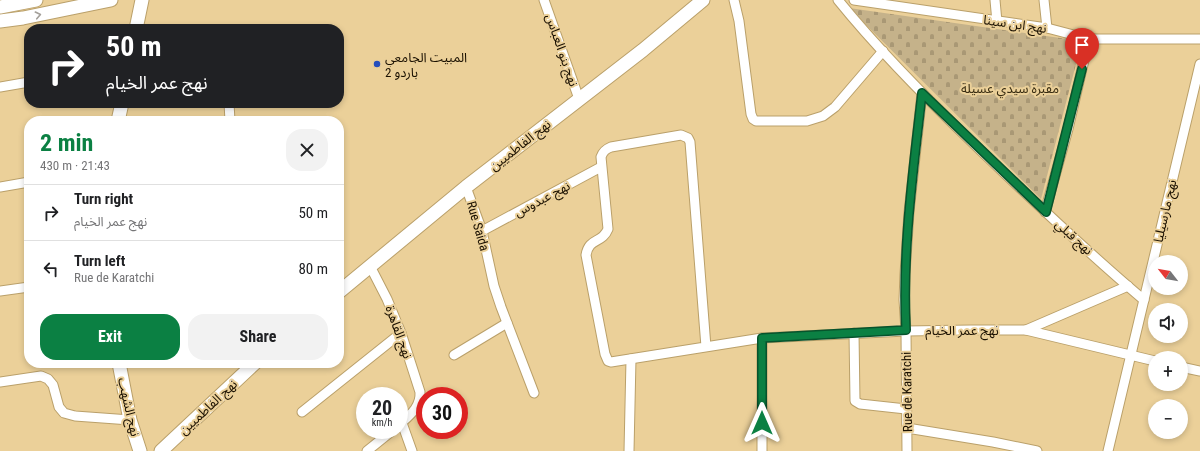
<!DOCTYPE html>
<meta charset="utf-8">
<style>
:root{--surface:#fff;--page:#f2f2f2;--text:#202124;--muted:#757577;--line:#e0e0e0;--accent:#0b8043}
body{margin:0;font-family:"Roboto Condensed","Noto Sans Arabic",sans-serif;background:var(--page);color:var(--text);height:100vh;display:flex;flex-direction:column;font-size:15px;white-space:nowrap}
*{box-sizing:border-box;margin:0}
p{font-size:13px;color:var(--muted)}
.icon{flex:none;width:22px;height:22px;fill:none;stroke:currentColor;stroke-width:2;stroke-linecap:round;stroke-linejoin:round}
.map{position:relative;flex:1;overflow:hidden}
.panel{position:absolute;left:24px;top:116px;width:320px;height:252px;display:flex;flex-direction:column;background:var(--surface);border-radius:16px;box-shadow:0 2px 6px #0003}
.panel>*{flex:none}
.guide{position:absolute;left:24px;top:24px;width:320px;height:84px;border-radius:16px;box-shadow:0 2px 6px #0003;background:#202124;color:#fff;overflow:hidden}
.needle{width:26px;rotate:301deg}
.fabs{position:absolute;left:1148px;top:255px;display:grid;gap:8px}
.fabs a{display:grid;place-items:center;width:40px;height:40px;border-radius:50%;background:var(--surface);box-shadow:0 2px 6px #0003;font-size:20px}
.speed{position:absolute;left:356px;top:387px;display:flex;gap:8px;font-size:20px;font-weight:700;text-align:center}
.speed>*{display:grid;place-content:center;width:52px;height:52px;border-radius:50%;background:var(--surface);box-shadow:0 2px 6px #0003;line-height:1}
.speed small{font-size:10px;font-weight:400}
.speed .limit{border:6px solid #d22;background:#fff;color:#111}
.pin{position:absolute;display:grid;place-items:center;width:34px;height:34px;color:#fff;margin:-41px -17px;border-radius:50% 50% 50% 0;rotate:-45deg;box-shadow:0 0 4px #0007}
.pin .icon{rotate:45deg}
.me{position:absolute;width:44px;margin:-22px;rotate:0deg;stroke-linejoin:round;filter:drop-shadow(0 0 3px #0008)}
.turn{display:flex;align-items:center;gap:14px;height:84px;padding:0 16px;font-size:18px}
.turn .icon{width:52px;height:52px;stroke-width:2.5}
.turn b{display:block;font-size:28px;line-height:34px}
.round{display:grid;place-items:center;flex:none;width:42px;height:42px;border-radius:16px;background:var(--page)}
.overview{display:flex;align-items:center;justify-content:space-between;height:68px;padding:0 16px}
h1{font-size:24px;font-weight:700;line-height:30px;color:var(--accent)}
.button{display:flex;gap:8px;margin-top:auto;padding:8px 16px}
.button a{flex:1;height:46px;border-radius:16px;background:var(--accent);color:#fff;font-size:16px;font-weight:700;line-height:46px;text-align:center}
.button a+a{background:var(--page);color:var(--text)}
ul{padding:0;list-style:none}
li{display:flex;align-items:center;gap:12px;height:56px;padding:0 16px;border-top:1px solid var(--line)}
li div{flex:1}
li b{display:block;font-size:15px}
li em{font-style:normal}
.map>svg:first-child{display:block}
.cemetery{fill:url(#cemetery-stones)}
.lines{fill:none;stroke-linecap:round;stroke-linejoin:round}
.street-casing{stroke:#baa06a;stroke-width:11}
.secondary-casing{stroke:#baa06a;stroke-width:15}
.street{stroke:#fff;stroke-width:9}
.secondary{stroke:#fff;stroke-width:13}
.oneway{stroke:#a39f99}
.route-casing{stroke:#07532c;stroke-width:10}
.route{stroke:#0b8043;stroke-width:7}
.poi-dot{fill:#254ebc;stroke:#ebd099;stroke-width:1.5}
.labels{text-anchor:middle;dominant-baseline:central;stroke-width:4;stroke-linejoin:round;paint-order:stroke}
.street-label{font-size:13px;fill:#1a1000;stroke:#ebd099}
.poi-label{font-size:13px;fill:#1a1000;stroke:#ebd099;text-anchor:start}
.park-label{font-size:13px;fill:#372b10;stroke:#ebd099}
</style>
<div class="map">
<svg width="1200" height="451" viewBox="0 0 1200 451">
<defs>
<pattern id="cemetery-stones" width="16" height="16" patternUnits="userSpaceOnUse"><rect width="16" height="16" fill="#c5b28a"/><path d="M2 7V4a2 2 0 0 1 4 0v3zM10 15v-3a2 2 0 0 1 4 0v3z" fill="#a99875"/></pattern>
</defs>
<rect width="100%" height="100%" fill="#ebd099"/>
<path class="cemetery" d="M849 8 1082 41 1041 199Z"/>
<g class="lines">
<g class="street-casing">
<g id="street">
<path d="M544 0 579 99"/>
<path d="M734 0 739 21 751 114 753 119 756 121H807L823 116 835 107 883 51"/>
<path d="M838 0C880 52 927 99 975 145 1030 198 1086 251 1144 300"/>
<path d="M854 0 1047 28 1089 39H1200"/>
<path d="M995 0 997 22"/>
<path d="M1044 0 1047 28"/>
<path d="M0 87 29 82"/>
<path d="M229 103 230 121"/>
<path d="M0 187 29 182"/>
<path d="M466 187 482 231 494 286 501 307 534 393"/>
<path d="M1045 212 1068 129 1089 39"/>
<path d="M482 231 601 167"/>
<path d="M370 266 387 299 401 333 420 392C421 407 410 415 399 425"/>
<path d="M0 291 29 287"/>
<path d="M1026 330 1128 286"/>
<path d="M854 333 855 401 860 404 906 409"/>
<path d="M706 347 690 142 688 138 681 135 611 147C606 149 603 151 601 157L608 229C602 244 589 237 586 255L605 354 608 361 611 362 762 338 906 331 971 330H1026L1155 361"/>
<path d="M454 355 507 323"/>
<path d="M1181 367 1200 371"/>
<path d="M0 382 41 376 48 379 53 385 59 407 64 413 75 416 130 420"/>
<path d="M302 412 401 333"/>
<path d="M402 423 412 451"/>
<path d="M907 428 993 442 1037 451"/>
<path d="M367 451 393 430"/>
<path d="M629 451 631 359"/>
<path d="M762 451V338"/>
<path d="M907 451 906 331 904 300 905 274 909 212 922 93"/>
<path d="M1108 451 1200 64"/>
</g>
</g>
<g class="secondary-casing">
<g id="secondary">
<path d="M0 7 36 0"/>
<path d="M0 21 23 18 111 0"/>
<path d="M136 29 142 0"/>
<path d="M118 121 122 103"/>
<path d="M339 292 466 187 643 50 703 0"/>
<path d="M119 363 130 420 140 451"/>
<path d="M161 451 255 363"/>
</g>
</g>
<use href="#street" class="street"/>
<use href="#secondary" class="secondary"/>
</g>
<defs><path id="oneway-chevron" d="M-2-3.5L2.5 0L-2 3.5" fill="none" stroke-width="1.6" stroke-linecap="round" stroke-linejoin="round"/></defs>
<use class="oneway" href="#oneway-chevron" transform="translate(38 15) rotate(-12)"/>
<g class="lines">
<g class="route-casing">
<path id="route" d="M762 423V338L906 330C902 251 913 172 922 93L1046 212 1082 69"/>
</g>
<use href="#route" class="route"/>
</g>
<circle class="poi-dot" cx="377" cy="64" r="4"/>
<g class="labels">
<g class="street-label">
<text transform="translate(1015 24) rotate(8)">نهج ابن سينا</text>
<text transform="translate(562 50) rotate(71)">نهج بنو العباس</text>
<text transform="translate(520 145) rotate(-38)">نهج الفاطميين</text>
<text transform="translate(542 199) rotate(-28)">نهج عبدوس</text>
<text transform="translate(1165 211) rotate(-77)">نهج مارسيليا</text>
<text transform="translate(478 226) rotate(74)">Rue Saida</text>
<text transform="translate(1074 237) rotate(42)">نهج قبلي</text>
<text x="962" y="330">نهج عمر الخيام</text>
<text transform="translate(399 332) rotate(70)">نهج القاهرة</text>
<text transform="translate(907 392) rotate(-91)">Rue de Karatchi</text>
<text transform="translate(129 407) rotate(77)">نهج الشهب</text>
<text transform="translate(208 407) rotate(-43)">نهج الفاطميين</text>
</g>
<g class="poi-label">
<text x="385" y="57">المبيت الجامعي<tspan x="385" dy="15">باردو 2</tspan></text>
</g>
<g class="park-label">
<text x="1010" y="88">مقبرة سيدي عسيلة</text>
</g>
</g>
</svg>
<div class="fabs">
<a><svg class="needle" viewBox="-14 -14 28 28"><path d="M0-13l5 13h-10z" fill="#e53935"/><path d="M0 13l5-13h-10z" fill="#757577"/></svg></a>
<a><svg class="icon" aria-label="sound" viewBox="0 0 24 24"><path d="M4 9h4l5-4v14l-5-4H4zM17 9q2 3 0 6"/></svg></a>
<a>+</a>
<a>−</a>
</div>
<div class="speed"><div>20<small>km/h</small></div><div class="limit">30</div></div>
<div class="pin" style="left:1082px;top:69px;background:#d93025"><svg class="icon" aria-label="arrive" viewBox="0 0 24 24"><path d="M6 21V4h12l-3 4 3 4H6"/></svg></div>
<svg class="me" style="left:762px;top:423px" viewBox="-20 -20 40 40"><path d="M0-17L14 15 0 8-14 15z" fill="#0b8043" stroke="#fff" stroke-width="4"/></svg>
<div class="guide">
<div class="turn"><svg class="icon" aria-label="right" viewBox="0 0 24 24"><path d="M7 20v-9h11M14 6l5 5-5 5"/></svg><div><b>50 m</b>نهج عمر الخيام</div></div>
</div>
<section class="panel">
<div class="overview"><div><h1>2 min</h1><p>430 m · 21:43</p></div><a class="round"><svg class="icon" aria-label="close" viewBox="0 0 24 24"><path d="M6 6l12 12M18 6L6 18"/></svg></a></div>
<ul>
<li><svg class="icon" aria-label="right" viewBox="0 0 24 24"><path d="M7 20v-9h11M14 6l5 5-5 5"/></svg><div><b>Turn right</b><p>نهج عمر الخيام</p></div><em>50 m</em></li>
<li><svg class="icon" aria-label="left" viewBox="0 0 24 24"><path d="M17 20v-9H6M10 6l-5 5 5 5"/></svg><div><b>Turn left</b><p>Rue de Karatchi</p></div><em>80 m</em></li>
</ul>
<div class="button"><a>Exit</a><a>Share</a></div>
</section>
</div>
